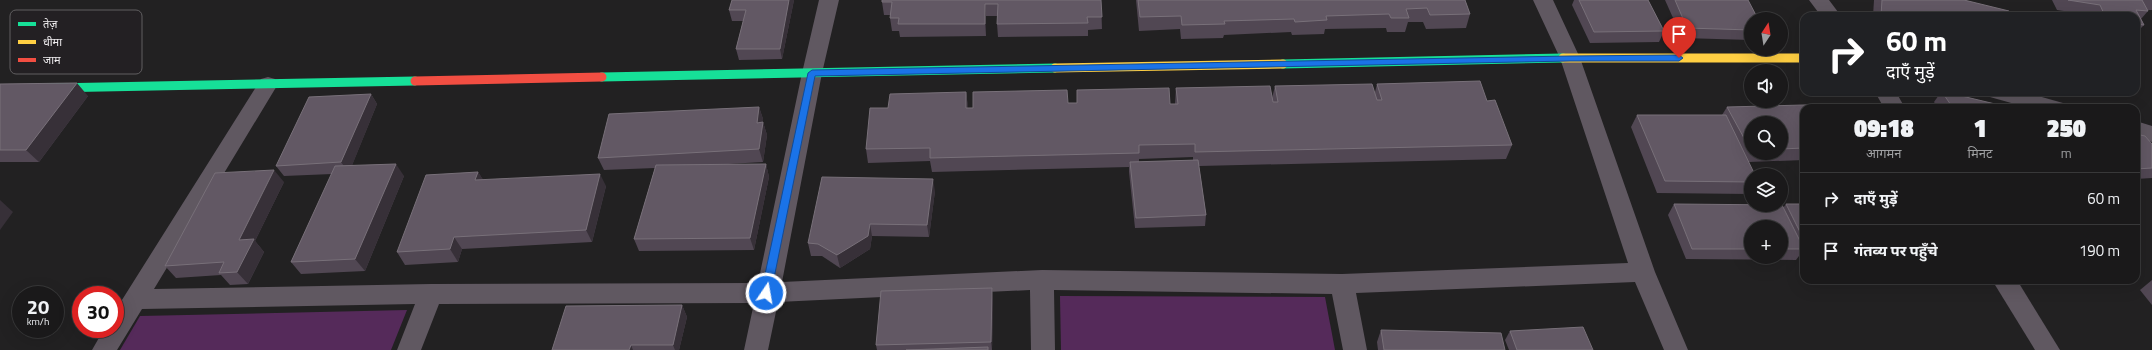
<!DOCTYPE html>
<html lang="hi">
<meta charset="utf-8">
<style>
:root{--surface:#1a191a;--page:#272627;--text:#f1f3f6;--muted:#9fa0a2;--line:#383839}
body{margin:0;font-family:"Titillium Web","Noto Sans Devanagari",sans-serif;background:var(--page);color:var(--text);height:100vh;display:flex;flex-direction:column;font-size:15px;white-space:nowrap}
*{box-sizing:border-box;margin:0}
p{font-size:13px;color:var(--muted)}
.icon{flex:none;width:22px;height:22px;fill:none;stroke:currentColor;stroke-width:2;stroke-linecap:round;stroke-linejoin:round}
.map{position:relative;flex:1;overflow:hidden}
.panel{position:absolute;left:1800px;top:104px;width:340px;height:180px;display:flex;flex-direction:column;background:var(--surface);border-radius:12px;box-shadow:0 4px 16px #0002,0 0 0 1px var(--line)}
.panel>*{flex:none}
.banner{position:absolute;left:1800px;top:12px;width:340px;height:84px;border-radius:12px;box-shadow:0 4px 16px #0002,0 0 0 1px var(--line);background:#202124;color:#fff;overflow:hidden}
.needle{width:26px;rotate:12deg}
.controls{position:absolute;left:1744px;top:12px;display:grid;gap:8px}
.controls a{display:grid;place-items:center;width:44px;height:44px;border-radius:50%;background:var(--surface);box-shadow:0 4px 16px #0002,0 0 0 1px var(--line);font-size:20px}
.speed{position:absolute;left:12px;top:286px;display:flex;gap:8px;font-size:20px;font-weight:700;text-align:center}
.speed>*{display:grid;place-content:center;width:52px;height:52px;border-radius:50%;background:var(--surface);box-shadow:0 4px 16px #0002,0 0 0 1px var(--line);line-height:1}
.speed small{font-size:10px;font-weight:400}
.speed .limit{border:6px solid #d22;background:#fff;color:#111}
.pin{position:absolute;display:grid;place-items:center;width:34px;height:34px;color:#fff;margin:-41px -17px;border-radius:50% 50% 50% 0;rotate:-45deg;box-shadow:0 0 4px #0007}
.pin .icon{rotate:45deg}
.me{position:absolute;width:44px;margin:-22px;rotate:12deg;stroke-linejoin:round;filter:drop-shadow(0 0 3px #0008)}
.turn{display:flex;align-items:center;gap:14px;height:84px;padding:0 20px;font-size:18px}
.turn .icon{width:52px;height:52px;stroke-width:2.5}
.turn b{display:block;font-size:28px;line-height:34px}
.eta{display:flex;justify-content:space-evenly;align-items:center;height:68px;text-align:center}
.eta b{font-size:24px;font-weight:800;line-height:28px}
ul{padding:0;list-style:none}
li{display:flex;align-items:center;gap:12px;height:52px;padding:0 20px;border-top:1px solid var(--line)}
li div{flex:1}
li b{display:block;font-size:15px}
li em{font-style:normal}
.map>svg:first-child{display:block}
.green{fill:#552a5a}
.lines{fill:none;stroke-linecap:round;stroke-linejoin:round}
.street{fill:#605861;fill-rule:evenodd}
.fast{stroke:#16e098;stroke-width:9}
.slow{stroke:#ffcf43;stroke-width:9}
.jam{stroke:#f24e42;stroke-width:9}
.wall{fill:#514753;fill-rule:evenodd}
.shaded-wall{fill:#373038}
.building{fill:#625864;stroke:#787079}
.route{fill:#1a73e8;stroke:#114b97}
.key{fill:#232023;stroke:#605e60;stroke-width:1}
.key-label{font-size:11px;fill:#efedef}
</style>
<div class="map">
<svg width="2152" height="350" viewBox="0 0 2152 350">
<rect width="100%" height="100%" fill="#222122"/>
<g class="green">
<path d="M1060 296 1325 297 1335 350H1061Z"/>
<path d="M407 310 391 350H120L140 316Z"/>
</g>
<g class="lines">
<g class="street">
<path d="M819 0H839L822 73 782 282 1042 270 1342 274 1628 263 1560 58 1533 0H1553L1580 58 1655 272 1688 350H1664L1635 282 1356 293 1367 350H1343L1332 294 1054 290 1055 350H1031L1030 290 778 302 768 350H744L754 303 439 304 421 350H397L415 304 142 309 117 350H92L104 329H115V311L127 292 261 79 268 77 275 79 278 84 154 289 431 284 758 283 802 73Z"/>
<path d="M1809 0H1829L1841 16H1821Z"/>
<path d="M1875 92H1896L1905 108H1884Z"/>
<path d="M1987 92H2024L2063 103 2066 108H2029L1990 97Z"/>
<path d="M2136 121 2152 126V142L2136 137Z"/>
<path d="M1992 280H2017L2060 350H2035Z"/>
</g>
<g class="fast">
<path d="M1283 64 1563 58"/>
<path d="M602 77 1055 68"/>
<path d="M0 89 415 81"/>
</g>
<g class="slow">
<path d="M1563 58H1804"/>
<path d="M1055 68 1283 64"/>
</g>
<path class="jam" d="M415 81 602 77"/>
</g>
<g class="wall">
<path d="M732 0H794L782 59 739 60 736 49 743 21H732L729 10Z"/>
<path d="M1101 0 1102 29 1088 30V36L998 37 997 24V16H986V36L900 37 899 31H892L890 18V15H884L882 2Z"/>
<path d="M1136 0H1465L1470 14 1466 28 1426 29 1423 22H1408L1405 32H1387L1386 28 1325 29 1324 34 1292 35 1291 32 1224 35 1223 38 1181 39 1180 29 1139 31Z"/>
<path d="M1574 0H1648L1664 31 1659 42 1590 43 1572 5Z"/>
<path d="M1665 0H1748L1751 19V40L1682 38Z"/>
<path d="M1874 0H1964L2010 16H1873Z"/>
<path d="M2052 0H2152V10H2147L2148 11 2141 19 2144 25 2136 33V16H2092L2091 15 2057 10Z"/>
<path d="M0 84 88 96 39 162H0Z"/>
<path d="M1377 84 1487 101 1512 145 1506 159 1199 166 1206 215 1205 226 1135 228 1129 172V167L932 172 930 161 868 163 866 149 888 108 966 92 968 108 1077 103V90L1170 104H1175L1176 88 1272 98 1275 86 1375 92ZM1193 157V160L1139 162V159Z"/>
<path d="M1941 92H1945L2012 108H1938L1934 102Z"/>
<path d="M371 94 377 104 352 165 404 176 365 271 301 274 291 262 332 174 284 176 276 166Z"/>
<path d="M759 107 763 119 762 122H763L767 135 763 162 711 165 766 164 769 177 754 250 639 251 634 239 655 168 604 170 598 158Z"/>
<path d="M1727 107 1804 108V160L1749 162 1751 175V193L1750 194 1657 193 1631 127 1637 115H1722ZM1751 123H1781V153H1751Z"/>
<path d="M2136 134 2152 144V178L2136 179Z"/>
<path d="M478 172 483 180 606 186 592 242 462 249 458 262 405 265 397 252Z"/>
<path d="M284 182 255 241 264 252 248 284 230 285 221 275 176 278 165 266Z"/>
<path d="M935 191 929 237 872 236 870 249 840 268 822 256H811L808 243Z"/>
<path d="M1674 204 1783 208 1786 204H1804V260H1801L1799 256 1796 260 1686 259 1668 215ZM1751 227H1781V257H1751Z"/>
<path d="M2152 280V305L2140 290Z"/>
<path d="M993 298 992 350H877L876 345Z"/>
<path d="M682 305 687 317 679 350H552Z"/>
<path d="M1381 330 1505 350H1378L1377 342Z"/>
<path d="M1510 331 1593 350H1509L1505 340Z"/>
</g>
<g class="shaded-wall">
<path d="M789 0H794L782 59 780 49Z"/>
<path d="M985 4 986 16V36L985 24Z"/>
<path d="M77 83 88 96 39 162 26 150Z"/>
<path d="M966 92 968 106 967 122 966 108Z"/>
<path d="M371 94 377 104 349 173 341 162Z"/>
<path d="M759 107 763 119 761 135 757 123Z"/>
<path d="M763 122 767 135 763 162 759 149Z"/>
<path d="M396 164 404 176 365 271 355 259Z"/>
<path d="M766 164 769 177 754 250 750 238Z"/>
<path d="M274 170 284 182 255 241 264 252 248 284 237 272 239 240Z"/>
<path d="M478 172 486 184 475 180Z"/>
<path d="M600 174 606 186 592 242 586 230Z"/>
<path d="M933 179 935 191 929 237 927 225Z"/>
<path d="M0 200 13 212 0 230Z"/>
<path d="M870 224 872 236 870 249 840 268 837 255Z"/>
<path d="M454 237 462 249 458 262 450 249Z"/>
<path d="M992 288 993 298 992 350 991 342Z"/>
<path d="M682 305 687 317 679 350H675L673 345Z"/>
<path d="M631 345 633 350H629Z"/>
</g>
<g class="building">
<path d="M732 0H789L780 49H736L746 10H729Z"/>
<path d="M882 0H1101L1102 17H1087L1088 23 997 24 998 4H985V24H898L899 18H890L892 2H882Z"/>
<path d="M1138 0H1465L1470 14 1430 15 1427 8 1406 9 1409 18H1391L1389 14 1326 16 1327 20 1295 22 1294 19 1224 21 1225 24 1182 25 1181 16 1140 17Z"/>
<path d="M1579 0H1648L1664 31 1594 32Z"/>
<path d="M1675 0H1748L1758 19H1751V30L1687 28Z"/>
<path d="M1882 0H1964L2009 11 2010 16H1881Z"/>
<path d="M2068 0H2142L2148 11 2136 10 2144 25 2136 24V16H2105L2100 5Z"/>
<path d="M1480 81 1487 101 1495 100 1512 145 1195 152V144L1139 145V153L930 158V148L866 149 870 108H888L890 94 966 92V108H973V92L1067 90 1068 103H1077V90L1169 88 1170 104H1178L1176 88 1270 86 1273 102H1278L1275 86 1372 84 1377 100H1382L1377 84Z"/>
<path d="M77 83 26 150H0V84Z"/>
<path d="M1942 92H1945L2012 108H1953Z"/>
<path d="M371 94 341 162 276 166 309 97Z"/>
<path d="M1842 104 1844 108H1804V148L1781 149V123H1751V149H1750L1727 107Z"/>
<path d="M759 107 757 123 763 122 759 149 598 158 609 114Z"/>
<path d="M1637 115H1726L1755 175H1751V182L1665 181Z"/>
<path d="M2136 134 2145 136 2152 144V168L2136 169Z"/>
<path d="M1198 160 1206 215 1136 218 1130 162Z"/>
<path d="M396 164 355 259 291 262 335 166Z"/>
<path d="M766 164 750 238 634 239 656 165Z"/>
<path d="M274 170 239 240 254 239 237 272 219 273 224 262 165 266 215 173Z"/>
<path d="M478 172 475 180 600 174 586 230 454 237 450 249 397 252 426 175Z"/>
<path d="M822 177 933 179 927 225 870 224 868 236 837 255 818 244 808 243Z"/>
<path d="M1674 204 1782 205 1804 249H1781V227H1751V249H1692Z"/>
<path d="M1786 204H1804V240Z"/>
<path d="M992 288 991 342 876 345 881 291Z"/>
<path d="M682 305 673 345H631L629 350H552L566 306Z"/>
<path d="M1583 327 1593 350H1517L1510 331Z"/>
<path d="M1381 330 1501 333 1505 350H1384Z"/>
<path d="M988 347V350H906Z"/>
</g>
<path class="route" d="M1679 55 1683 58 1679 61H1570L815 76 771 293 766 297 761 293 808 73 812 70 1570 56Z"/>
<rect x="10" y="10" width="132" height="64" rx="6" class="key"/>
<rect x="18" y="22" width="18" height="4" fill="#16e098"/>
<rect x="18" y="40" width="18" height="4" fill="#ffcf43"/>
<rect x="18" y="58" width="18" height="4" fill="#f24e42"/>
<g class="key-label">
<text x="43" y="28">तेज़</text>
<text x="43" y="46">धीमा</text>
<text x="43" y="64">जाम</text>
</g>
</svg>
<div class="controls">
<a><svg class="needle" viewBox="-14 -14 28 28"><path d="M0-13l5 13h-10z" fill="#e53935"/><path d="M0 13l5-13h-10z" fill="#9fa0a2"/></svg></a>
<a><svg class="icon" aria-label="sound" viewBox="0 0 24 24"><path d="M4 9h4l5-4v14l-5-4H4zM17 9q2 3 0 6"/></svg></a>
<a><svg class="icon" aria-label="search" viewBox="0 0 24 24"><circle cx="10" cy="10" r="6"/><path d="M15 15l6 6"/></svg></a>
<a><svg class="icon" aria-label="layers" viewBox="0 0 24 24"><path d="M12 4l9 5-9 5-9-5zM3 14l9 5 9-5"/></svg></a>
<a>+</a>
</div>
<div class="speed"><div>20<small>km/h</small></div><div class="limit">30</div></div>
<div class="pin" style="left:1679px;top:58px;background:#d93025"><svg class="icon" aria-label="arrive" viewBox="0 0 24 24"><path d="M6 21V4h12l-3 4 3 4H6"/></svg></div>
<svg class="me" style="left:766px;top:293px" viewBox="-20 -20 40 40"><circle r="17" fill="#1a73e8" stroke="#fff" stroke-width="3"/><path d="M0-11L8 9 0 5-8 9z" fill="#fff"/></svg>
<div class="banner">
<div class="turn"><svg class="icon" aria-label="right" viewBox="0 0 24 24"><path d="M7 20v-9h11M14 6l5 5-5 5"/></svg><div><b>60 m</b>दाएँ मुड़ें</div></div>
</div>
<section class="panel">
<div class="eta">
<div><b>09:18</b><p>आगमन</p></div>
<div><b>1</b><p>मिनट</p></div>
<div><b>250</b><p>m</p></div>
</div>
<ul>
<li><svg class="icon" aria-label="right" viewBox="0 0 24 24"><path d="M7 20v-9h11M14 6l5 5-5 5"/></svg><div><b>दाएँ मुड़ें</b></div><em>60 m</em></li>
<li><svg class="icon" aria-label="arrive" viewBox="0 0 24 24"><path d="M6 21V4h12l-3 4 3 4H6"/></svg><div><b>गंतव्य पर पहुँचे</b></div><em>190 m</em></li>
</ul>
</section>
</div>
